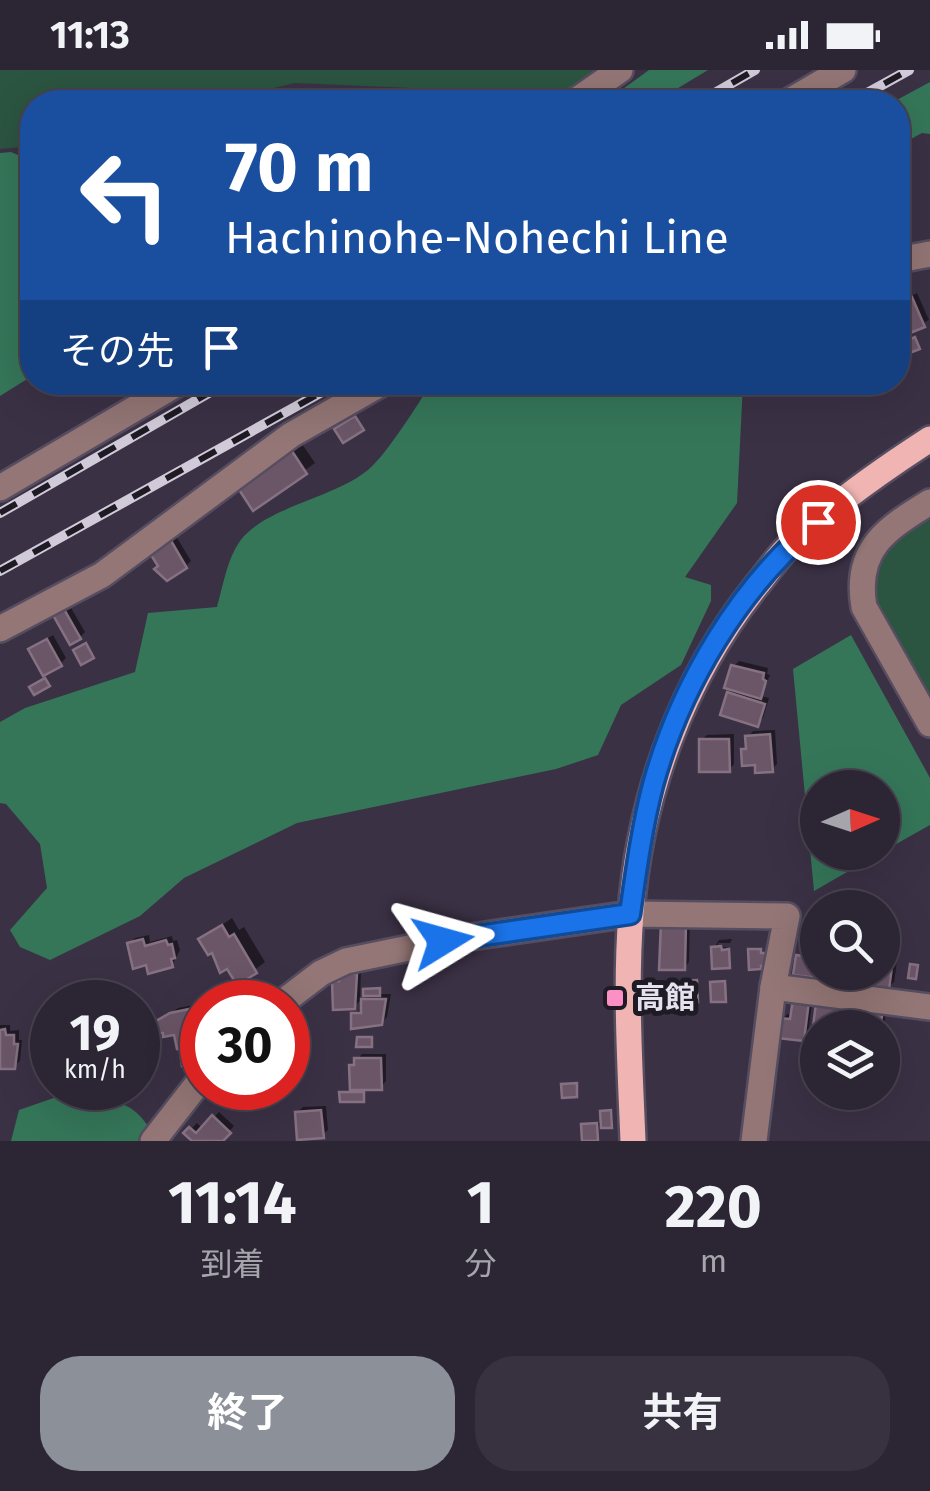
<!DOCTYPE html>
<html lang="ja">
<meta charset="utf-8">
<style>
:root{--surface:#2c2534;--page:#383140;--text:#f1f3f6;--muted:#a6a5ac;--line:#48424f;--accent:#8c9099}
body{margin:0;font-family:"Fira Sans","Noto Sans JP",sans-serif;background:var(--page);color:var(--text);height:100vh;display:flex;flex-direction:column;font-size:38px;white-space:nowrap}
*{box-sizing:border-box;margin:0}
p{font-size:32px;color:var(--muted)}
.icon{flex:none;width:55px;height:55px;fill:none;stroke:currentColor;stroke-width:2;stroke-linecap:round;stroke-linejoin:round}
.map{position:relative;height:1071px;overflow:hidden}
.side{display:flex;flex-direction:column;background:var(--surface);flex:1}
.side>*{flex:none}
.hud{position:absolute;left:20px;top:20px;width:890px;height:305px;border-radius:40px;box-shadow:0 10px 40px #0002,0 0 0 2px var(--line);background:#1a4fa0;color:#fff;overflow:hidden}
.needle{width:65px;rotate:87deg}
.buttons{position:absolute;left:800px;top:700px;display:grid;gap:20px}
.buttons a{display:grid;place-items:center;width:100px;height:100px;border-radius:50%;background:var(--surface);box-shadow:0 10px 40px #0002,0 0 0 2px var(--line);font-size:50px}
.speed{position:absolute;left:30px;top:910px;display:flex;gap:20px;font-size:50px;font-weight:700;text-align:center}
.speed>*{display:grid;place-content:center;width:130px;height:130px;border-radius:50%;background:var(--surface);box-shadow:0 10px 40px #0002,0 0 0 2px var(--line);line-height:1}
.speed small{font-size:25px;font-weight:400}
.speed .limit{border:15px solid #d22;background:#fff;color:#111}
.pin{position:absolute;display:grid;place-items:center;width:85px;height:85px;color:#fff;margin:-42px;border:5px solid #fff;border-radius:50%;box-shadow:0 2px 10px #0007}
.me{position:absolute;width:110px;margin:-55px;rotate:82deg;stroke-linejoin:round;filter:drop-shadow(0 0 8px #0008)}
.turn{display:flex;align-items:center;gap:35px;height:210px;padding:0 40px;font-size:45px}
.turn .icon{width:130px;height:130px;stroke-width:2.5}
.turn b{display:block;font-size:70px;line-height:85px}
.then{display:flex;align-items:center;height:95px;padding:0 40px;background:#0003;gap:20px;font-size:38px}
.eta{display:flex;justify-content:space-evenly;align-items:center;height:170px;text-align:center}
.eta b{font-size:60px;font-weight:700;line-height:70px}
.button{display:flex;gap:20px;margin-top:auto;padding:20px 40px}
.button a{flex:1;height:115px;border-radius:40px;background:var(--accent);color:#fff;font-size:40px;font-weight:700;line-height:115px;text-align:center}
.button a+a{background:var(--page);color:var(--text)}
.status{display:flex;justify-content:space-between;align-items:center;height:70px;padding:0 50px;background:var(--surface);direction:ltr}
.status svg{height:28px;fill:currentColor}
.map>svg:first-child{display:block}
.green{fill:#2b5441}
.forest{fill:#357659}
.shadow{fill:#0007}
.building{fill:#6b5667;stroke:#867182;stroke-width:2.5}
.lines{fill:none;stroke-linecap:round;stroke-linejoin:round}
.minor-casing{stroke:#564d60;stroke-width:30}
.major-casing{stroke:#564d60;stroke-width:30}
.minor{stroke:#937675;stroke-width:25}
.major{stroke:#f0b5b2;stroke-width:25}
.rail-casing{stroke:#d1cbd9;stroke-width:10}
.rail{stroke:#1f1b25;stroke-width:6;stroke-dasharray:19;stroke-linecap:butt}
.route-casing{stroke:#114b97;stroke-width:25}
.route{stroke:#1a73e8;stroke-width:18}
.poi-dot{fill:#fc8fc3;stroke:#1f1b25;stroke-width:4}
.labels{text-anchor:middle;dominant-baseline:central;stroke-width:10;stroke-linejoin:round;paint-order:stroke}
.poi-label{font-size:30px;font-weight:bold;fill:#e6e1ee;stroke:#1f1b25;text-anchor:start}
</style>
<div class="status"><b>11:13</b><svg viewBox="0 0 49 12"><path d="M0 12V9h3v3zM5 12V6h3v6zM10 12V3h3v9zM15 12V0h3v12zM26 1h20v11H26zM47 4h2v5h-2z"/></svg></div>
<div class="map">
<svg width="930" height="1071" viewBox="0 0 930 1071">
<rect width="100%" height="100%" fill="#3b3145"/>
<g class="green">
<path d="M0 0H603L556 32H446L436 19 295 13 214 32H32V76L0 79Z"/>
<path d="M930 442V636C910 600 854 528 877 487 886 470 914 454 930 442Z"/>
</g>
<g class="forest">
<path d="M649 0H708L655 32H605Z"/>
<path d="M930 12V64L922 63 898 76V32H893Z"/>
<path d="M297 19 332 22 334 32H239Z"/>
<path d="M11 82 32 91V306L0 326V83Z"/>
<path d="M432 313H743L737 433 685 507 711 515V531L681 595 621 635 598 685 556 699 297 753 184 808 140 846 50 890 20 877 10 860 47 818 40 774 6 734 0 733V652L25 638 135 602 148 543 217 537C223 516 227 489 240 471 265 437 334 428 368 400 388 383 416 336 432 313Z"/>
<path d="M851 565 930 708V755L882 782V718H818V782H882L814 821 793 599Z"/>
<path d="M74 1021C115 1032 137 1029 156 1071H11L19 1040Z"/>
</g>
<g class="shadow">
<path d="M917 223 929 250 906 262 898 233Z"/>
<path d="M300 371 315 393 254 437 239 415Z"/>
<path d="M176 466 191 491 186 496H160L152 483Z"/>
<path d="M70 536 85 562 80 567 62 540Z"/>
<path d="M53 565 66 588 60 594 31 579Z"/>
<path d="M739 591 768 598 767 604 770 605 761 626 769 628 763 648 757 654 729 623 734 619 733 597Z"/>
<path d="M775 660 777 694 772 699 757 693 744 680 748 675V667L753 661Z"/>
<path d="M734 664V694L729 700 701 670 707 665Z"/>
<path d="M232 848 239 860 244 857 265 892 238 912 201 869Z"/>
<path d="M669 848H690L689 892 684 898Z"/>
<path d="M149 865 150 872 172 866 173 871 177 870 180 880 172 895 147 892 129 874 135 868Z"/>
<path d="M732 869 730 873H718V876L730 878 728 896 714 878 719 870Z"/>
<path d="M812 873 818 874 819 902 816 906 798 887Z"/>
<path d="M882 883 898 884 894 912 888 917 882 902Z"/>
<path d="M361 900 360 931 354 936 335 912 342 904Z"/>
<path d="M381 917V924H391L387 947 381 953 354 944 364 938V930L370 923 366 920 368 918Z"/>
<path d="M813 926 808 963 803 969 782 949 788 944H793Z"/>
<path d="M841 931 838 958H818V934Z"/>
<path d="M194 935 200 968 195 973 159 952 178 938Z"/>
<path d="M887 936 882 969V958H856L857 944 863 939Z"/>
<path d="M0 955H10V961L19 960V970H22L20 991 14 996 0 997Z"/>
<path d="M362 984H386V1011L381 1017H365L363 1030 342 1023 352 1021V996Z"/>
<path d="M326 1036 328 1060 322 1065 297 1043 303 1037Z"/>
<path d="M612 1039 613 1053 599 1056 597 1069 584 1055 603 1052V1042Z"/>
<path d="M219 1042 234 1056 220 1071H195L187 1063 197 1053 203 1059Z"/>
</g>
<g class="building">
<path d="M912 227 925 257 905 265 898 247V233Z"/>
<path d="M915 267 920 279 907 284 902 273Z"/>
<path d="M355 346 364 360 343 373 334 359Z"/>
<path d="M290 378 307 404 253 441 236 415Z"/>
<path d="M170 469 187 498 167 511 154 499 158 496 149 482Z"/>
<path d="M64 539 81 569 70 575 53 545Z"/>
<path d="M47 569 62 596 43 606 28 579Z"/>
<path d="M86 573 94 588 81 595 73 580Z"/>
<path d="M731 595 764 603 763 609 766 611 761 629 724 618Z"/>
<path d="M45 608 50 616 34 625 29 617Z"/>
<path d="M727 622 765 634 758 657 720 645Z"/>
<path d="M770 664 773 702 755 703V695L742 696 741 679H746L745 666Z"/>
<path d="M699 669H729L730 702H699Z"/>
<path d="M661 852 686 853 685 900H659Z"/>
<path d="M222 855 229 867 234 864 257 903 237 915 227 899 220 903 212 883 208 885 198 869Z"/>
<path d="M143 869 145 876 166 870 168 875 172 874 175 888 171 889 173 897 148 904 146 895 133 899 127 873Z"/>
<path d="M721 876 722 880 729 879 730 898 712 899 711 877Z"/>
<path d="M804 877 818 879 817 908 793 905 796 885 803 886Z"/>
<path d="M748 879H761V883H765V895L761 896 762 899 749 900Z"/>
<path d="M882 888 893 889 889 920 871 918 873 902H882Z"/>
<path d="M910 894 918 895 916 909 908 908Z"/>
<path d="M832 902H855L854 913 831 910Z"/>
<path d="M339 903 357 904 355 939 333 940 332 911H339Z"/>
<path d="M697 910 698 932H684L683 911Z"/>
<path d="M725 911 726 932H711L710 912Z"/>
<path d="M380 918V926H363V919Z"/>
<path d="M361 929H386L382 955 351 959V943H361Z"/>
<path d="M793 929 809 931 804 971 777 968 780 948 790 949Z"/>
<path d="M816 933 837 936 834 958H818V972H811Z"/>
<path d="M189 939 196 976 177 979 174 965 163 967V963H158L156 951 170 943Z"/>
<path d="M874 939 883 940 880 958H853L855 943 873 942Z"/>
<path d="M5 959 6 965H14V974H18L15 999H0V960Z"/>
<path d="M357 967H372V977H356Z"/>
<path d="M193 980 195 994 182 996 180 981Z"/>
<path d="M354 988H381L382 1020H350L349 995H354Z"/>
<path d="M577 1013V1027L562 1028 561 1014Z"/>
<path d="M339 1022H364V1032H340Z"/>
<path d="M321 1040 324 1068 297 1070 295 1042Z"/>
<path d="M611 1040 612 1058H601L600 1041Z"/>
<path d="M212 1045 231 1063 223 1071H192L183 1063 189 1057 196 1063Z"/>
<path d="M597 1053 598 1071H582L581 1054Z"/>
</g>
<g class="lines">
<g class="minor-casing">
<g id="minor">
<path d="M574 32 620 0"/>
<path d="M788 32 843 0"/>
<path d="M898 190 930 184"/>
<path d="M0 418 180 312"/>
<path d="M930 432C886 459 854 479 864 537L930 654"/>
<path d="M0 559 102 505 291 365 384 312"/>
<path d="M773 917 930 937"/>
<path d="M283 932 321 903 346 891 443 871 630 844 787 846 773 917 754 1071"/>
<path d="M153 1071 202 1008"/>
</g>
</g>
<g class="major-casing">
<path id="major" d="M633 1071C630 996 625 918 631 843 640 724 683 608 757 515 768 502 778 486 791 474 833 434 882 400 930 369"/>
</g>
<use href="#minor" class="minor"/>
<use href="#major" class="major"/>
<g class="rail-casing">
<g id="rail">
<path d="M699 32 755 0"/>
<path d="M851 32 909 0"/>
<path d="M0 443 228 312"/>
<path d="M0 501 340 312"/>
</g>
</g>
<use href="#rail" class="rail"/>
</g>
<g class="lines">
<g class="route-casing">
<path id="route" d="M443 871 630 844C636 801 642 757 653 715 680 617 739 516 818 452"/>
</g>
<use href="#route" class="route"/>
</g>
<rect class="poi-dot" x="605" y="918" width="20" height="20" rx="5"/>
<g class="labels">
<g class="poi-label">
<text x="635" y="928">高館</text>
</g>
</g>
</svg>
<div class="buttons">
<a><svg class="needle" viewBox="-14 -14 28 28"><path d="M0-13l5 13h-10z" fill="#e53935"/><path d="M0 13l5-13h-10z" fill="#a6a5ac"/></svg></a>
<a><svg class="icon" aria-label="search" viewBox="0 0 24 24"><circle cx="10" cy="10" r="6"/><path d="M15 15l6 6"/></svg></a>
<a><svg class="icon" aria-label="layers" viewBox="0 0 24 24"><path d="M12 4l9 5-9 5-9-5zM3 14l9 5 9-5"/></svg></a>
</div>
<div class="speed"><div>19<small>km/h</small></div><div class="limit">30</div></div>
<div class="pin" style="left:818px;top:452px;background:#d93025"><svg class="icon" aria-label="arrive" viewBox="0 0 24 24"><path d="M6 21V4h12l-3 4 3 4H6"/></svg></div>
<svg class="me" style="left:443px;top:871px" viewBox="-20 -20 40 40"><path d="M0-17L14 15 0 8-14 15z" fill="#1a73e8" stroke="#fff" stroke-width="4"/></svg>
<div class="hud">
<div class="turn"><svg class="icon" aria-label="left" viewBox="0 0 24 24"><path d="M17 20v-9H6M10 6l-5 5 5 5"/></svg><div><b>70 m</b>Hachinohe-Nohechi Line</div></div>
<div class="then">その先<svg class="icon" aria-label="arrive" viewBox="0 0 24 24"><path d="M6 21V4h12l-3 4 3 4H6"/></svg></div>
</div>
</div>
<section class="side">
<div class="eta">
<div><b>11:14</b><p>到着</p></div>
<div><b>1</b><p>分</p></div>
<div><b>220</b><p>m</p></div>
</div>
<div class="button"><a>終了</a><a>共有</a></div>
</section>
